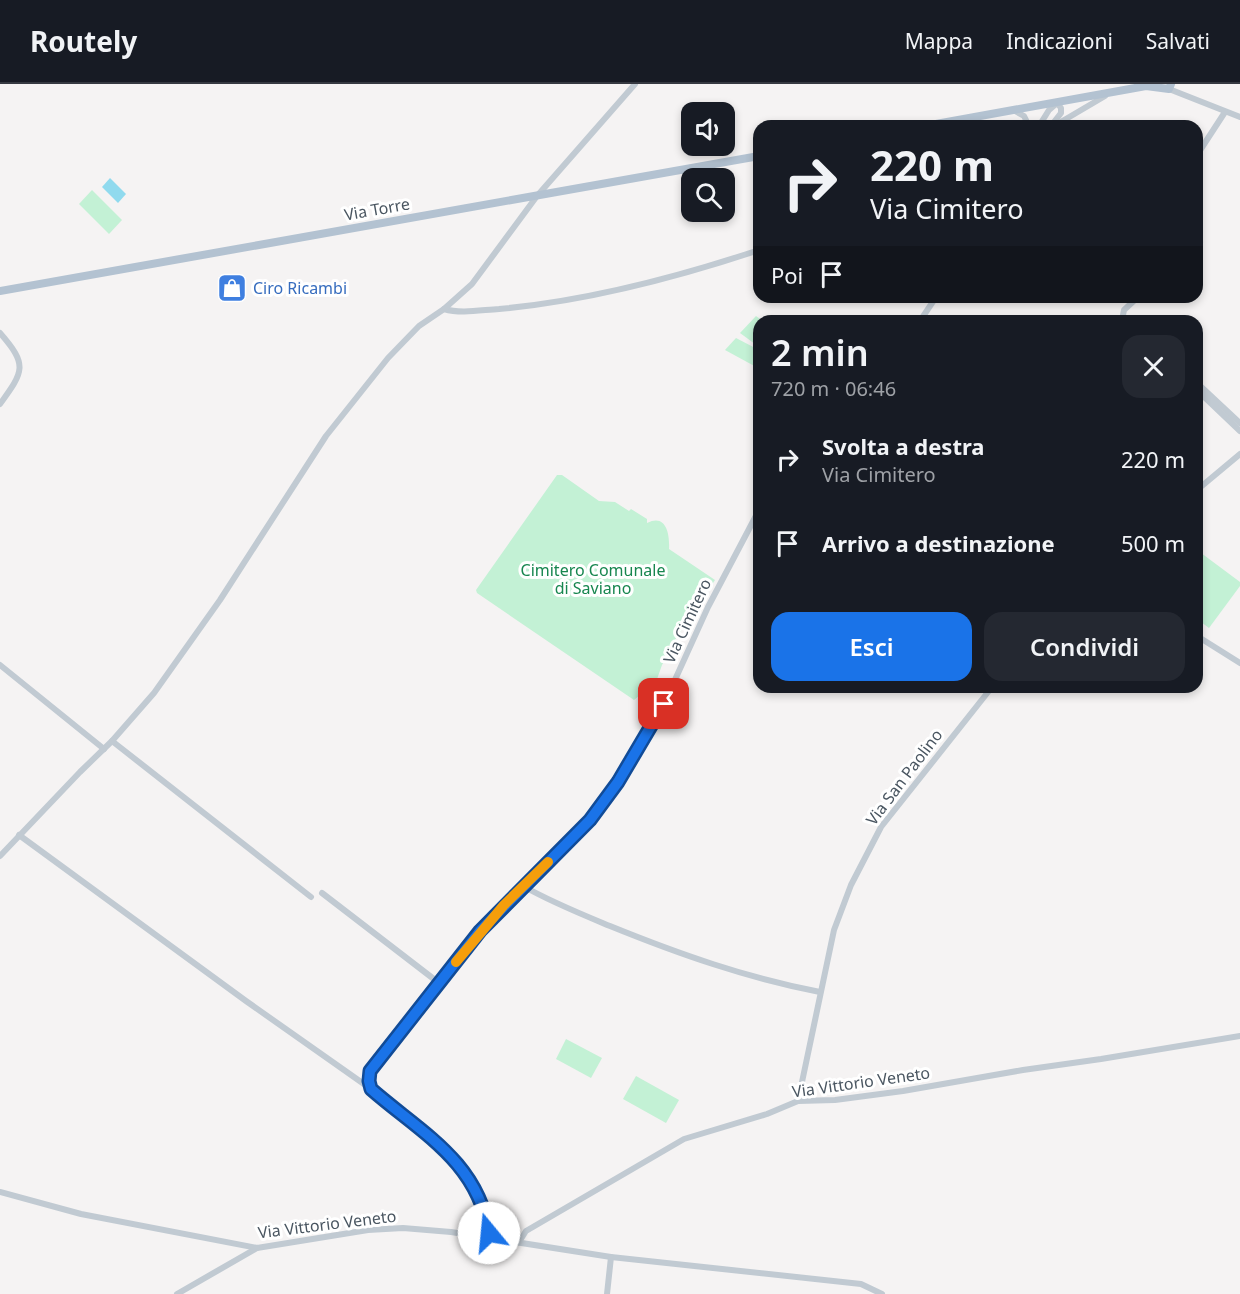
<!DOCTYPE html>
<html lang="it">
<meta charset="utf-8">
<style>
:root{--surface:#171b24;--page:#242831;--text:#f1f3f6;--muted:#9ea1a6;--line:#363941;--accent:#1a73e8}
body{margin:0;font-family:"Noto Sans",sans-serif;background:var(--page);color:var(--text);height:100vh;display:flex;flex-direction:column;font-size:22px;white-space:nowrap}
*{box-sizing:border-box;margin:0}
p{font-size:20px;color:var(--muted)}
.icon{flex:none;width:33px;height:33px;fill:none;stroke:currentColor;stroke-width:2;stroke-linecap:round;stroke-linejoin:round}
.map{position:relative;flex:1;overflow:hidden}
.drawer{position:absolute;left:753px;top:231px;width:450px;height:378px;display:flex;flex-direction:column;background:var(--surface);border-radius:18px;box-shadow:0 3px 9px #0003}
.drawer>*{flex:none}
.top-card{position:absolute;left:753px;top:36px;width:450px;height:183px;border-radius:18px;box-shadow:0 3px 9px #0003;background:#171b24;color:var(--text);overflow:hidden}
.controls{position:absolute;left:681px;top:18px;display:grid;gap:12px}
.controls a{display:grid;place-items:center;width:54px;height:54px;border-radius:12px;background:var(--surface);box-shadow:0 3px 9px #0003;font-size:30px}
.pin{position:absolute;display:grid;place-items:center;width:51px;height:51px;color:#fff;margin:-26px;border-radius:12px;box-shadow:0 3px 9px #0006}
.me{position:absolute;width:66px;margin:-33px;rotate:343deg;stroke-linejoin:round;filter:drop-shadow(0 0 4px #0008)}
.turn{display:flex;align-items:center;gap:21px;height:126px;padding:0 18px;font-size:27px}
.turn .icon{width:78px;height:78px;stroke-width:2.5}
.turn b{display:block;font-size:42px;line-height:51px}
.then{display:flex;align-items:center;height:57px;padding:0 18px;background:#0003;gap:12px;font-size:22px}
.round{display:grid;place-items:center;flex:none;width:63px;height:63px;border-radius:18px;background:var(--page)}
.headline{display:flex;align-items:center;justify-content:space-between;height:102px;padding:0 18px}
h1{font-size:36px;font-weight:600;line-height:45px}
.primary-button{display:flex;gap:12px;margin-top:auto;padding:12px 18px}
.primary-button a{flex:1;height:69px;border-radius:18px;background:var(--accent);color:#fff;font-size:24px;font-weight:600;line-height:69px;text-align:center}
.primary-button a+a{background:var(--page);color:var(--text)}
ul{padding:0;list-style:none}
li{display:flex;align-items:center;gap:18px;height:84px;padding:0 18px}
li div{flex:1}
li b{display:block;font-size:22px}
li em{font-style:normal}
header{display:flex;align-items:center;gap:36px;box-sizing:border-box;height:84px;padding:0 30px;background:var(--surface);border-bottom:2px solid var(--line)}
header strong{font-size:28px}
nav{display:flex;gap:33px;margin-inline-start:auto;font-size:21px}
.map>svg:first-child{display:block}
.green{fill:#c3f1d5}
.water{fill:#90daee}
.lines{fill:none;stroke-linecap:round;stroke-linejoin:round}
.minor{stroke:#c1cad2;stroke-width:6}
.major{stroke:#b3c2d1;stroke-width:8}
.route-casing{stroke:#114b97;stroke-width:15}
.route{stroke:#1a73e8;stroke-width:10}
.slow{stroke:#f59e0b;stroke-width:10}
.labels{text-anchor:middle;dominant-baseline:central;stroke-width:6;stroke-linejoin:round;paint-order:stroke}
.street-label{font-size:16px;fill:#4a5661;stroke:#fff}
.shop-label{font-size:16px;fill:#366cbe;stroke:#fff;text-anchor:start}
.park-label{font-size:16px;fill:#17864f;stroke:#fff}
</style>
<header>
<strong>Routely</strong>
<nav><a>Mappa</a><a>Indicazioni</a><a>Salvati</a></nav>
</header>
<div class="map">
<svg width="1240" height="1210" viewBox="0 0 1240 1210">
<rect width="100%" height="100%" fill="#f5f3f3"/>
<g class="green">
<path d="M92 106 122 136 109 150 79 120Z"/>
<path d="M756 232 763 237H759V263L740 249Z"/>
<path d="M736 254 759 266 758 284 725 266Z"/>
<path d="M557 391H562L599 417 615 418 629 427 631 425 647 435V439C666 429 670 450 669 465L715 496 675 556 662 581 656 598 634 616 477 509 476 506Z"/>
<path d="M1197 466 1240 498V502L1209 544 1197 535Z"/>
<path d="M566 955 602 974 591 994 556 975Z"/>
<path d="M636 992 679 1016 666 1039 623 1015Z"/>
</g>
<path class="water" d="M110 94 126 110 118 119 102 103Z"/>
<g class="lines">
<g class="minor">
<path d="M1169 5 1240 33"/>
<path d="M1015 27 1024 32 1029 42"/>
<path d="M1039 42 1049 26 1057 19 1061 24V29L1051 42"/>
<path d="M1054 42 1105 12"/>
<path d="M1197 71 1225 28"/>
<path d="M1197 155 1200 158 1197 161"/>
<path d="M444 225C461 230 481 226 499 225 588 217 675 194 759 166"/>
<path d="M920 237 936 213"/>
<path d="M1126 237 1123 231 1124 226 1138 213"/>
<path d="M0 249C28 281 24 287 0 320"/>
<path d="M1197 299 1240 339"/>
<path d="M1197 306 1240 347"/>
<path d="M1197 406 1240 370"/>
<path d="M1197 552 1240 579"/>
<path d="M0 581 104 665"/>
<path d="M112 657 311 813"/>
<path d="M19 751 246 917 371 1005"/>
<path d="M0 772 80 688 112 657 154 609 220 516 326 352 388 274 419 242 444 225 472 200 537 112 635 0"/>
<path d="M523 802C551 818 581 830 610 842 679 870 747 894 820 908"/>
<path d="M322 809 439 899"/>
<path d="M798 1017 834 846 851 801 881 743 992 603"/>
<path d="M0 1108 81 1130 257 1164 368 1146 403 1144 451 1148 611 1173 861 1200 882 1210"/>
<path d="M486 1130 512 1157"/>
<path d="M464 1149 477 1144 483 1131"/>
<path d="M489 1154C488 1139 483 1127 477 1114 453 1062 412 1041 371 1005L369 997 370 987 480 847 590 736 618 698 664 620 708 523 759 426"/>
<path d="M519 1158 526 1147 684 1055 767 1030 798 1017 835 1016 903 1007 1023 986 1101 975 1240 952"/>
<path d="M177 1210 257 1164"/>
<path d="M607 1210 611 1173"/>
</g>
<g class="major">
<path d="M925 42 1146 2 1169 5 1171 0"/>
<path d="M0 207 759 72"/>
</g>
</g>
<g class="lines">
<g class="route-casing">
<path id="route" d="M489 1149C478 1077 420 1048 371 1005L369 997 370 987 480 847 590 736 618 698 664 620"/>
</g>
<use href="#route" class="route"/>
<path class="slow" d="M456 878 504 821 548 778"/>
</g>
<defs>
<g id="shop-square" transform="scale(1.5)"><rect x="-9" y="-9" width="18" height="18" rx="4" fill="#3f7fe0" stroke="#fff"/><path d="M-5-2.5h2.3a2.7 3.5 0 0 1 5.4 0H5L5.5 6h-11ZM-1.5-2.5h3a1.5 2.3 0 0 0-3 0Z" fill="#fff"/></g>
</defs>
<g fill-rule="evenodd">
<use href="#shop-square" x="232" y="204"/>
</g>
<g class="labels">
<g class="street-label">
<text transform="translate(377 125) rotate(-10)">Via Torre</text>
<text transform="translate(687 537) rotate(-65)">Via Cimitero</text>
<text transform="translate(904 693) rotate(-53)">Via San Paolino</text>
<text transform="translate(861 998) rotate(-8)">Via Vittorio Veneto</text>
<text transform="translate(327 1140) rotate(-7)">Via Vittorio Veneto</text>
</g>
<g class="shop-label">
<text x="253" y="204">Ciro Ricambi</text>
</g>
<g class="park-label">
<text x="593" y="486">Cimitero Comunale<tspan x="593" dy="18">di Saviano</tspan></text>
</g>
</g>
</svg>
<div class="controls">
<a><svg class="icon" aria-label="sound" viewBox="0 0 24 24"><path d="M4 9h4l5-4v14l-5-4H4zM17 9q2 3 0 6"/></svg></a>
<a><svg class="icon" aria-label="search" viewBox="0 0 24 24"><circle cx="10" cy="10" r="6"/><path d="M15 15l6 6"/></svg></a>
</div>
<div class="pin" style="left:664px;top:620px;background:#d93025"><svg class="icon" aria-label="arrive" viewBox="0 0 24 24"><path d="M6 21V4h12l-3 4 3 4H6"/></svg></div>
<svg class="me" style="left:489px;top:1149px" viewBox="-20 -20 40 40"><circle r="19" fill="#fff"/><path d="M0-13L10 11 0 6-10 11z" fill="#1a73e8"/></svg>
<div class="top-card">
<div class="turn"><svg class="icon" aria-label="right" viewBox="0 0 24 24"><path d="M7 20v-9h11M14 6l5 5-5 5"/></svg><div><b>220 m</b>Via Cimitero</div></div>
<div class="then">Poi<svg class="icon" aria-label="arrive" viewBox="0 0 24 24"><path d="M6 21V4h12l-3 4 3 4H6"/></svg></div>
</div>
<section class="drawer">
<div class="headline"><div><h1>2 min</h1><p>720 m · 06:46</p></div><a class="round"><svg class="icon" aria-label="close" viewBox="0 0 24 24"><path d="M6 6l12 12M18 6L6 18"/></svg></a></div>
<ul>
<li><svg class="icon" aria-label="right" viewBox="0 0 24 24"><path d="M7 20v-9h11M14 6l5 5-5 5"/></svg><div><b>Svolta a destra</b><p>Via Cimitero</p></div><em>220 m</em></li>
<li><svg class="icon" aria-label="arrive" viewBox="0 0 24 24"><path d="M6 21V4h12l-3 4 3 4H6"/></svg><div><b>Arrivo a destinazione</b></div><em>500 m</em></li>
</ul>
<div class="primary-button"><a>Esci</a><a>Condividi</a></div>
</section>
</div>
